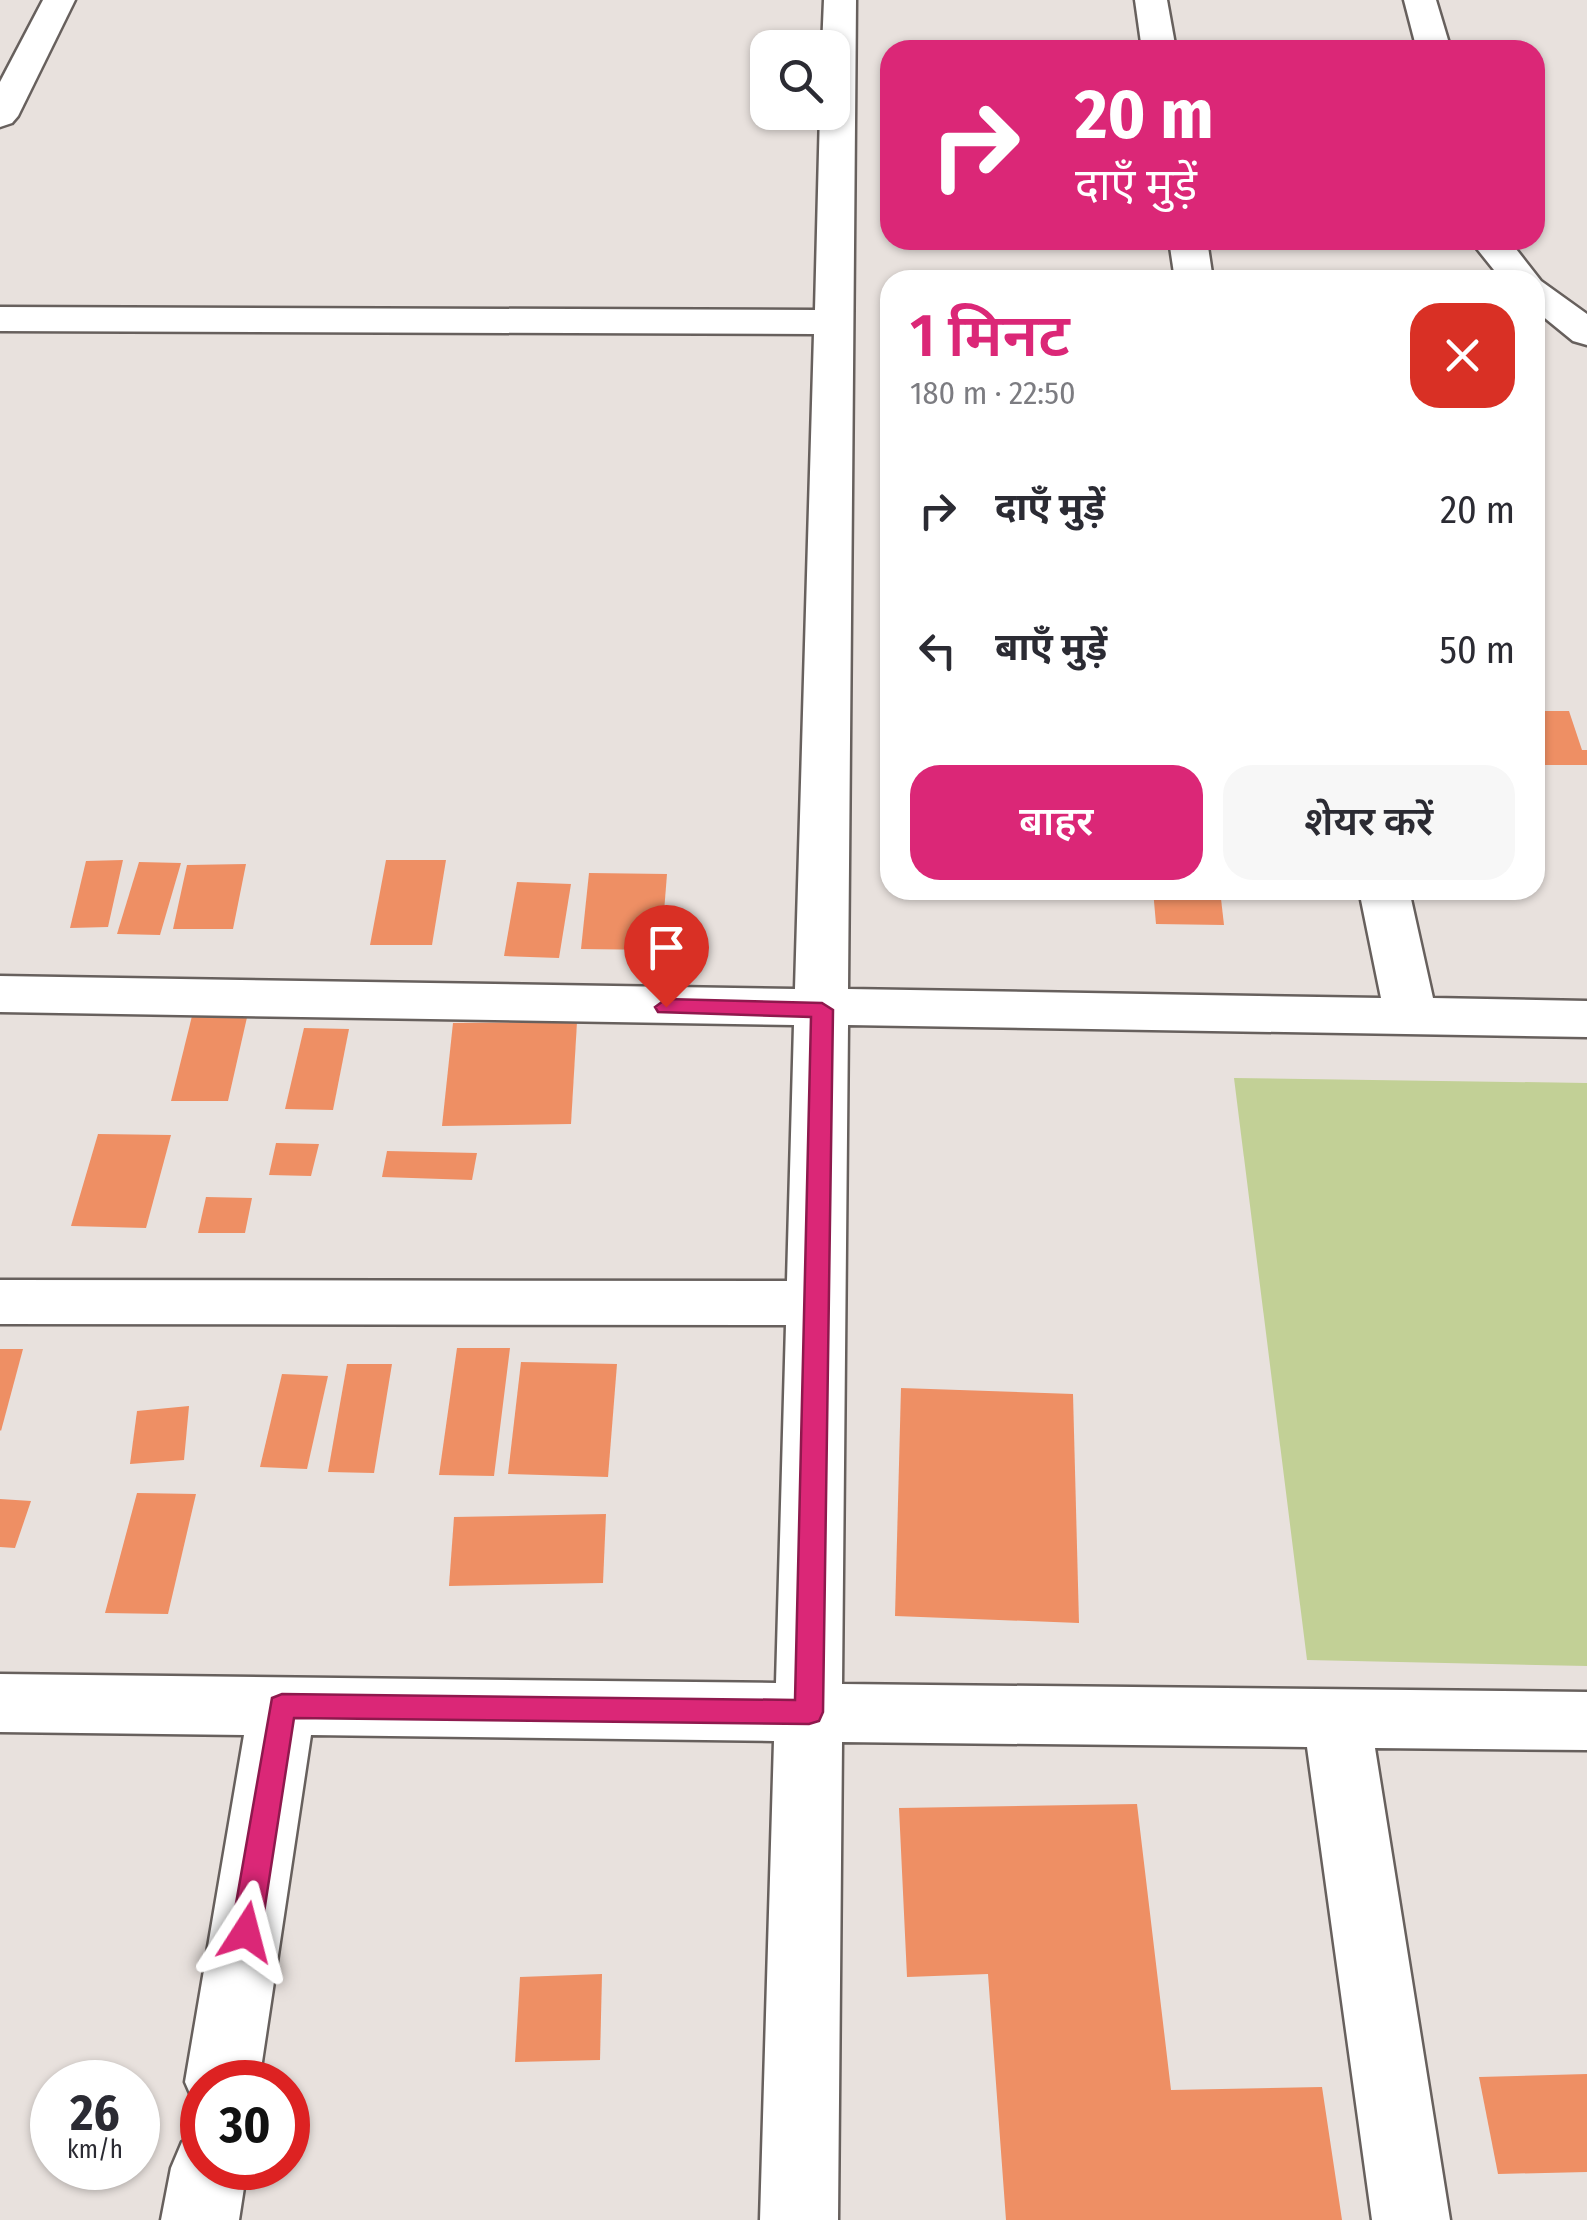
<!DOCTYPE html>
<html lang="hi">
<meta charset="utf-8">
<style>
:root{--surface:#fff;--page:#f7f7f7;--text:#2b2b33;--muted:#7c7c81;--accent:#db2777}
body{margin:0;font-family:"Fira Sans Condensed","Noto Sans Devanagari",sans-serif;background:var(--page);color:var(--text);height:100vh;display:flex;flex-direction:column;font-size:38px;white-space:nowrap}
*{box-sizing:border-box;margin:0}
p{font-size:32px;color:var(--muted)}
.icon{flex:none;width:55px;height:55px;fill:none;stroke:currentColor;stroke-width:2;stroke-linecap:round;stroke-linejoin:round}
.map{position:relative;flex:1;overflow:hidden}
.sheet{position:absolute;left:880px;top:270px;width:665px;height:630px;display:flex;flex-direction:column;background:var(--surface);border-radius:30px;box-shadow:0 2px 8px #0004}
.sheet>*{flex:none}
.hud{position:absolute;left:880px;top:40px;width:665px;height:210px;border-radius:30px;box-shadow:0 2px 8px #0004;background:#db2777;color:#fff;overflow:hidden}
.buttons{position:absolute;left:750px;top:30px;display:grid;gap:20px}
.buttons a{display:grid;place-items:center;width:100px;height:100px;border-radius:20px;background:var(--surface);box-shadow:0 2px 8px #0004;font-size:50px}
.speed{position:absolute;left:30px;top:2060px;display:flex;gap:20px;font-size:50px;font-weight:700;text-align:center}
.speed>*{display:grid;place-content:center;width:130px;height:130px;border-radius:50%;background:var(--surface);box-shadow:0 2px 8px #0004;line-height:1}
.speed small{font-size:25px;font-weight:400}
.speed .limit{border:15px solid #d22;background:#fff;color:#111}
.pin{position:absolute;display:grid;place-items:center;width:85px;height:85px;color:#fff;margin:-102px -42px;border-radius:50% 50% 50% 0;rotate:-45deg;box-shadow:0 0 10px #0007}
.pin .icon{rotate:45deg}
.me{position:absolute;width:110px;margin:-55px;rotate:9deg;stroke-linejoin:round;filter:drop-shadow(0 0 8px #0008)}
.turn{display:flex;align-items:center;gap:35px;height:210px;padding:0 30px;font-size:45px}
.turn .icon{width:130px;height:130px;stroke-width:2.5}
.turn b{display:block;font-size:70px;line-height:85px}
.round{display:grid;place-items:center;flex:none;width:105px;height:105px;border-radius:30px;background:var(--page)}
.overview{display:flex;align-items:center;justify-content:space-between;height:170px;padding:0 30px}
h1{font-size:60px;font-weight:600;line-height:75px;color:var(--accent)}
.primary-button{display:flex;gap:20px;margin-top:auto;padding:20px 30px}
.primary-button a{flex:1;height:115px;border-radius:30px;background:var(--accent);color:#fff;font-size:40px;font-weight:600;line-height:115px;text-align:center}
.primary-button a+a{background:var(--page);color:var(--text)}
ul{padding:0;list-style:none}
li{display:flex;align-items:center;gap:30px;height:140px;padding:0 30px}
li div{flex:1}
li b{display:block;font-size:38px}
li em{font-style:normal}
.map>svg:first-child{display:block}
.green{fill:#c2d096}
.building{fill:#ee8f64}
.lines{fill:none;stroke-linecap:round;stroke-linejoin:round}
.minor-casing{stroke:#67605d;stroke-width:5}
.minor{fill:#fff;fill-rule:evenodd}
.route{fill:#db2777;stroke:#8e194d;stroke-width:2.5}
</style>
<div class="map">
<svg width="1587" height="2220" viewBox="0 0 1587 2220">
<rect width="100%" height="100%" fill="#e8e1dd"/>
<path class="green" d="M1234 1078 1587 1083V1666L1307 1660Z"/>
<g class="building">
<path d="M1535 711H1569L1582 750H1587V765H1535Z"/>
<path d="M123 860 108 927 70 928 86 861Z"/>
<path d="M386 860H446L432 945H370Z"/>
<path d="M139 862 181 863 160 935 117 934Z"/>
<path d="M246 864 233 929H173L187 865Z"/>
<path d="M589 873 667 874 661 950 581 949Z"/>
<path d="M517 882 571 884 559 958 504 956Z"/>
<path d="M1153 890H1220L1224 925 1156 924Z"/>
<path d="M193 1012 248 1013 228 1101H171Z"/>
<path d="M577 1022 571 1124 442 1126 453 1023Z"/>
<path d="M304 1028 349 1029 333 1110 285 1109Z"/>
<path d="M98 1134 171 1135 146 1228 71 1226Z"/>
<path d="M276 1143 319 1144 311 1176 269 1175Z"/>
<path d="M387 1151 477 1153 472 1180 382 1177Z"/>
<path d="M206 1197 252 1198 245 1233H198Z"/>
<path d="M457 1348H510L494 1476 439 1475Z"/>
<path d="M0 1349H23L1 1431 0 1430Z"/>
<path d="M521 1362 617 1364 608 1477 508 1474Z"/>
<path d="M347 1364H392L374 1473 328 1472Z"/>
<path d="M282 1374 328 1376 307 1469 260 1467Z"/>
<path d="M901 1388 1073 1394 1079 1623 895 1616Z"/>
<path d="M189 1406 184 1460 130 1464 137 1411Z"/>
<path d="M137 1493 196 1494 168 1614 105 1613Z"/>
<path d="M0 1499 31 1501 15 1548 0 1547Z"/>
<path d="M606 1514 603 1583 449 1586 454 1517Z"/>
<path d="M1137 1804 1171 2090 1322 2087 1342 2220H1006L988 1974 907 1977 899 1808Z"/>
<path d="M602 1974 600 2060 515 2062 520 1977Z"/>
<path d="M1587 2074V2172L1498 2174 1479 2077Z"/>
</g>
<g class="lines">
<g class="minor-casing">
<g id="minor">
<path d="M43 0H75L18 116 12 123 0 127V82Z"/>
<path d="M824 0H856L848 989 1381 998 1359 890H1409L1433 998 1587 1001V1037L848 1025 842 1684 1587 1692V1750L1375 1748 1450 2220H1372L1307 1747 842 1742 838 2220H760L774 1741 311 1735 259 2082H202V2110L196 2107 185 2082 244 1735 0 1732V1674L776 1683 786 1325 0 1324V1280L787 1281 794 1025 0 1012V976L795 989 814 334 0 331V307L815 310 820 112H832V48H822Z"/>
<path d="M1135 0H1167L1176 50H1142Z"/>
<path d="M1404 0H1436L1451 50H1417Z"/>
<path d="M1169 240H1207L1213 280H1175Z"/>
<path d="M1470 240H1509L1541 281 1587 314V345L1573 341 1535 310V280H1502Z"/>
<path d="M202 2133V2168H247L239 2220H161L171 2168 182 2142Z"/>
</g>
</g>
<use href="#minor" class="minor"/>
</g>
<path class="route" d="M666 999 822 1003 833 1010 823 1712 819 1721 809 1724 294 1718 261 1932 257 1942 246 1946 236 1942 231 1932 272 1698 282 1694 795 1700 811 1017 658 1012 655 1007Z"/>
</svg>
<div class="buttons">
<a><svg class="icon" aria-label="search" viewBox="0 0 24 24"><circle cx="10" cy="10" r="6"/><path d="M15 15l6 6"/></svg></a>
</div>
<div class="speed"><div>26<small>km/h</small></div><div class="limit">30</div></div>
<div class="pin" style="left:666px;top:1007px;background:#d93025"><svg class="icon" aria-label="arrive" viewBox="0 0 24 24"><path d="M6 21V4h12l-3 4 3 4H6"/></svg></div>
<svg class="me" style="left:246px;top:1932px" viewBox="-20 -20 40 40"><path d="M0-17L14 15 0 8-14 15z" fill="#db2777" stroke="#fff" stroke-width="4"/></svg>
<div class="hud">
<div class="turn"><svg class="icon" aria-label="right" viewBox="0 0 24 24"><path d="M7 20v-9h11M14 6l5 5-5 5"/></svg><div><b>20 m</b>दाएँ मुड़ें</div></div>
</div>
<section class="sheet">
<div class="overview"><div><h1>1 मिनट</h1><p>180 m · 22:50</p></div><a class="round" style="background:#d93025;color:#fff"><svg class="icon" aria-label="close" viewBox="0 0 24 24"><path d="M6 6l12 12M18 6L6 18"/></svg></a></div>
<ul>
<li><svg class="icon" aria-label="right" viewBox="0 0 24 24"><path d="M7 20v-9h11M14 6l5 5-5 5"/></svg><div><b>दाएँ मुड़ें</b></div><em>20 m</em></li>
<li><svg class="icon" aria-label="left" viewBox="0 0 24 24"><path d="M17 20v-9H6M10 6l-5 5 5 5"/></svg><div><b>बाएँ मुड़ें</b></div><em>50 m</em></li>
</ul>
<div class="primary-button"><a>बाहर</a><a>शेयर करें</a></div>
</section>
</div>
